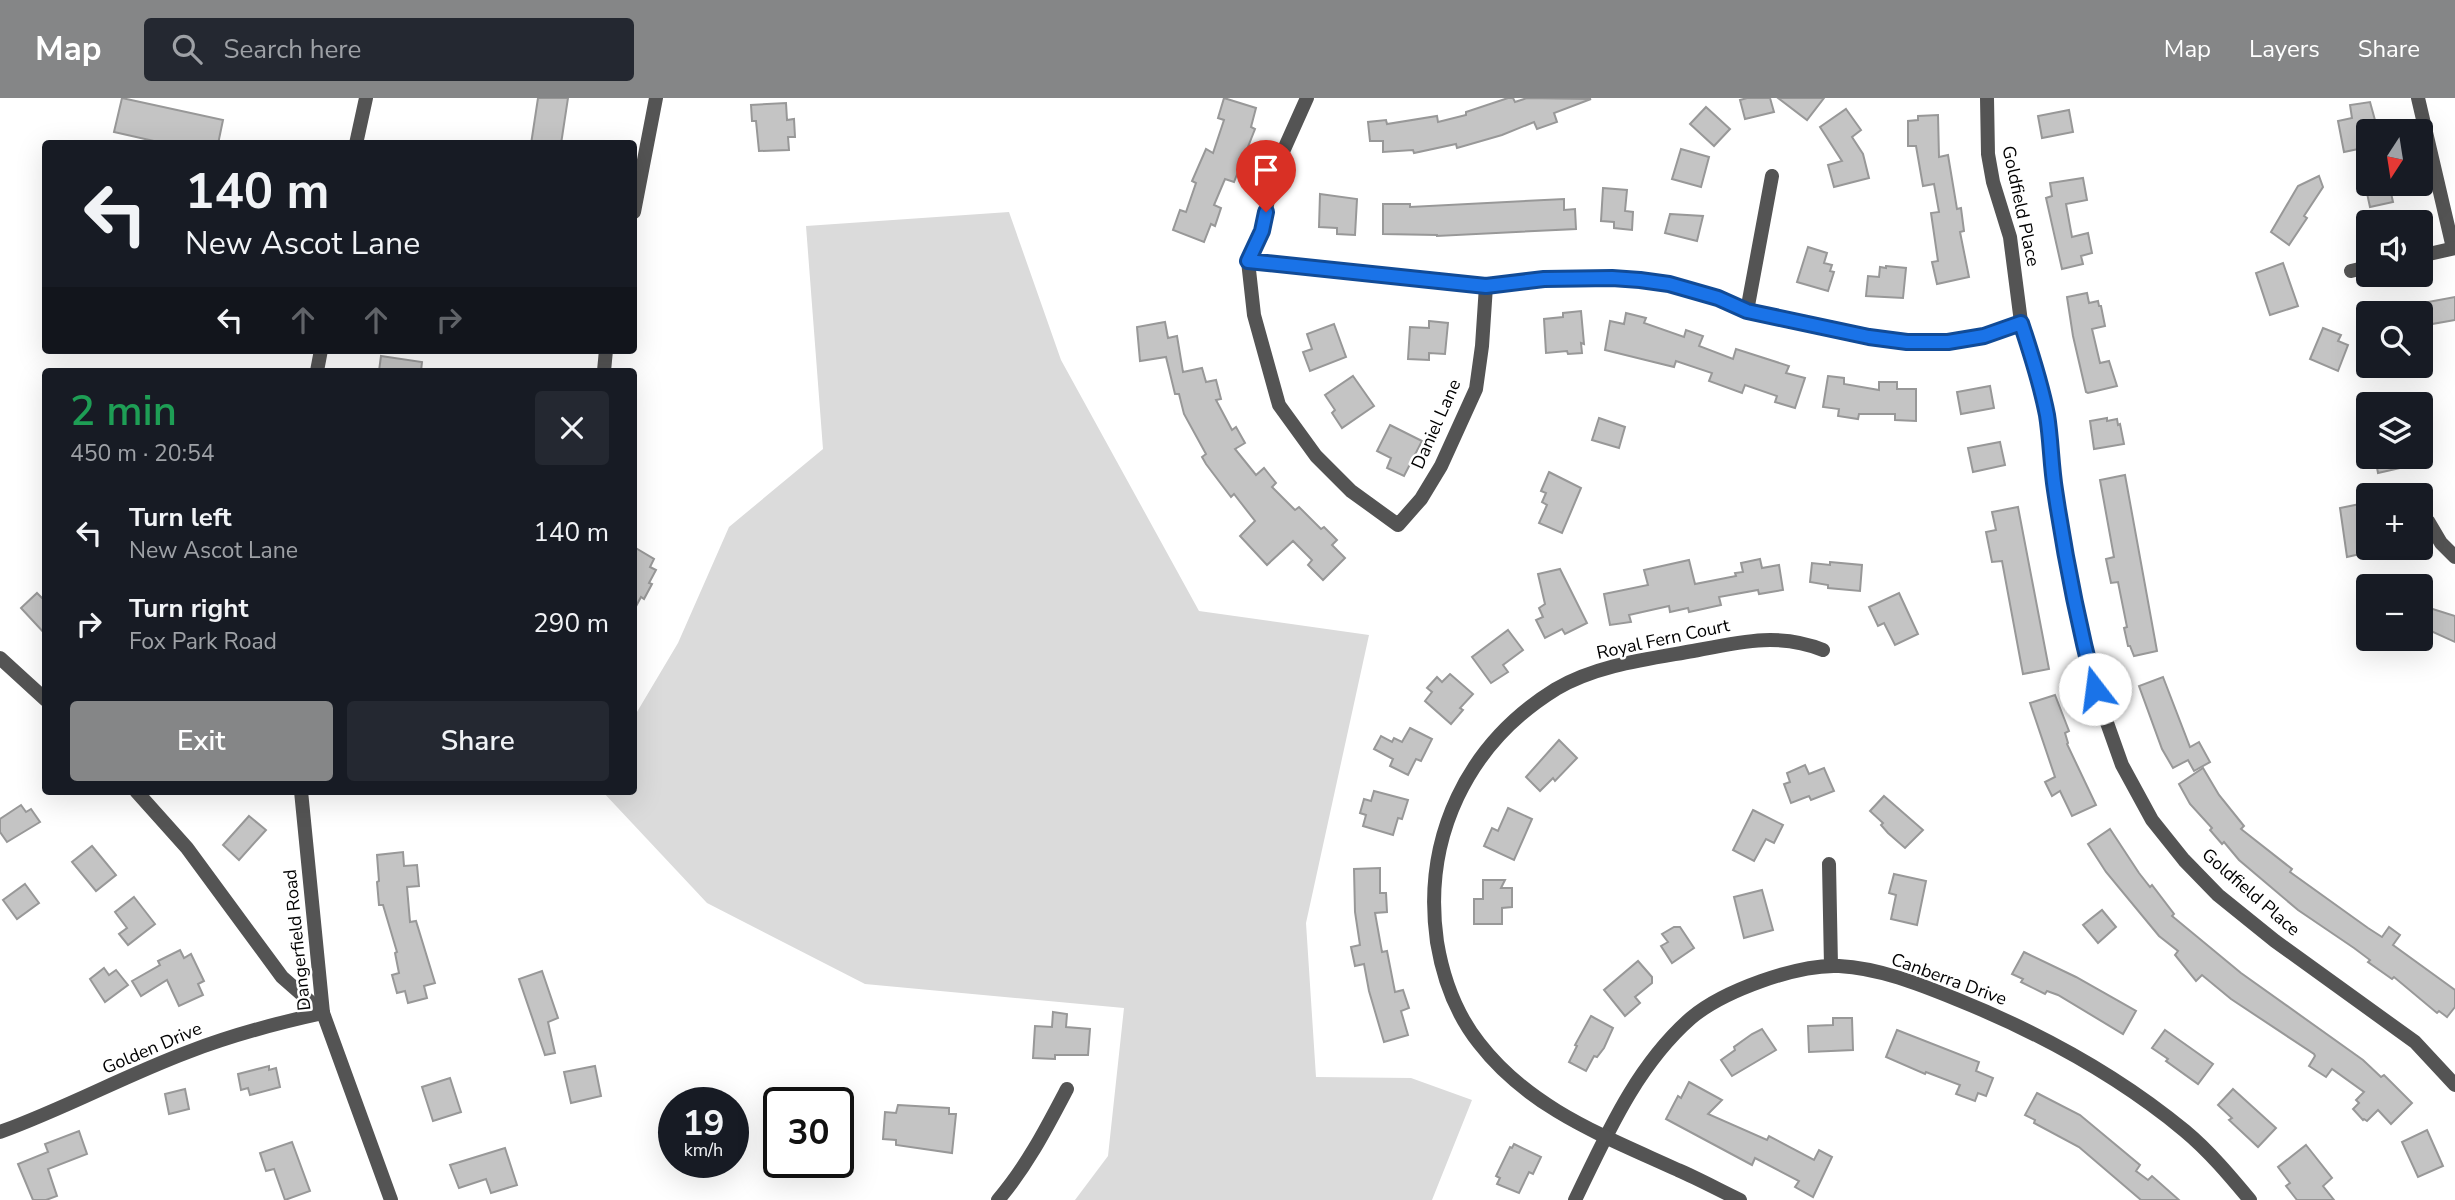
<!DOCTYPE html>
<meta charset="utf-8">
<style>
:root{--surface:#171b24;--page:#242831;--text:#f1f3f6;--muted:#9ea1a6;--accent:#858687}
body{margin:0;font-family:"Nunito Sans",sans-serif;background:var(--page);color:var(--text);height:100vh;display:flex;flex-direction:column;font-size:26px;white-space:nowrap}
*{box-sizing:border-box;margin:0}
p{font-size:23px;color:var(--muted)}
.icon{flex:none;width:38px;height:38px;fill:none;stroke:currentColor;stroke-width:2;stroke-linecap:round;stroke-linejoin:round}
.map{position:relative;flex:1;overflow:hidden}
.drawer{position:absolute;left:42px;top:270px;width:595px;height:427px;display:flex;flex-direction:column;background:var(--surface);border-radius:7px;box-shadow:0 7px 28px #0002}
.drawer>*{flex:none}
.banner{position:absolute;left:42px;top:42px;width:595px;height:214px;border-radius:7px;box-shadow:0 7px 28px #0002;background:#171b24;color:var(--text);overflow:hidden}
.needle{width:46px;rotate:192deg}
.fabs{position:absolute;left:2356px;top:21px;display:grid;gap:14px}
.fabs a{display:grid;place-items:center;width:77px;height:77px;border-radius:7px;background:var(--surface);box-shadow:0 7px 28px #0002;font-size:35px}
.speed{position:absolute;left:658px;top:989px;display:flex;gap:14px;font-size:35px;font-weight:700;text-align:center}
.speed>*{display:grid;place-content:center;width:91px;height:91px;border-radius:50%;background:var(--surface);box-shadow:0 7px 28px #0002;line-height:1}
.speed small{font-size:18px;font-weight:400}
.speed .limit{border:4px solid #111;border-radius:10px;background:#fff;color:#111}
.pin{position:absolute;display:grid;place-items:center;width:60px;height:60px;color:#fff;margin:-72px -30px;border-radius:50% 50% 50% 0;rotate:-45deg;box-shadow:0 0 7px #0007}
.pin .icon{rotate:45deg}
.me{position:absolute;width:77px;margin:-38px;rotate:345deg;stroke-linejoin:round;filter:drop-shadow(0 0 5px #0008)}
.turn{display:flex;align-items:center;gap:24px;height:147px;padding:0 28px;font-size:32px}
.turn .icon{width:91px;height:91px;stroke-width:2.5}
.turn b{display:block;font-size:49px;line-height:60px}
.lanes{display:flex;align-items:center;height:66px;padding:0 28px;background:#0003;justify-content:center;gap:35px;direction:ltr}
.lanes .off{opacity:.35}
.round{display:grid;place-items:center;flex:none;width:74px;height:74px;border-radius:7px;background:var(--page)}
.overview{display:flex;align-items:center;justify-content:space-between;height:119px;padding:0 28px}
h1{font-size:42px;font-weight:600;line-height:52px;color:#1e9e55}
.cta{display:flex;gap:14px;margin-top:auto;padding:14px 28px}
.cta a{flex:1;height:80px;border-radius:7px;background:var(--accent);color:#fff;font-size:28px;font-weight:600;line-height:80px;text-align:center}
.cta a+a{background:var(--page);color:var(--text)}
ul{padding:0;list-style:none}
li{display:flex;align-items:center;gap:21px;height:91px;padding:0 28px}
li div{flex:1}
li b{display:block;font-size:26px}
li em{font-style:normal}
header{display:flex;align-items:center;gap:42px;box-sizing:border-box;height:98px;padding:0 35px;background:var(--accent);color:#fff}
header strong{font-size:33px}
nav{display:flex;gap:38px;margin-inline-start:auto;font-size:24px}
.search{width:490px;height:63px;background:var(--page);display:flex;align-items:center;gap:18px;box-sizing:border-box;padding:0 24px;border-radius:7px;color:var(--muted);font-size:26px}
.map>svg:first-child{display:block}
.green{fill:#dbdbdb}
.building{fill:#c4c4c4;stroke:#989898;stroke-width:2}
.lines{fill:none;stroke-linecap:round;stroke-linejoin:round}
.minor{stroke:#545454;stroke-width:14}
.tertiary{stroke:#545454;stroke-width:14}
.route-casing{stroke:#114b97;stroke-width:18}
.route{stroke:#1a73e8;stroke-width:12}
.labels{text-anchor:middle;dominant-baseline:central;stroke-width:5;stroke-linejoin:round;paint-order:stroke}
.street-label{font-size:18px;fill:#000;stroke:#fff}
</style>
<header>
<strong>Map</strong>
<div class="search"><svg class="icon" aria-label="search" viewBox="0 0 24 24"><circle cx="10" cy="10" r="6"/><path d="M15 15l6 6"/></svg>Search here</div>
<nav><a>Map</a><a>Layers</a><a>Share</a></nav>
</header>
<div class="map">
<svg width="2455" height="1102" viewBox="0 0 2455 1102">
<rect width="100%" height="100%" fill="#fff"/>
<path class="green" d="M1009 114 1061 262 1199 513 1369 537 1306 825 1316 979 1411 980 1472 1002 1432 1102H1075L1108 1058 1124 910 865 886 707 805 602 693H634V619L678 545 729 429 823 351 806 128Z"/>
<g class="building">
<path d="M122 0 223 22 218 46H167L114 34Z"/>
<path d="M538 0H568L561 46H531Z"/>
<path d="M1224 0 1256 10 1251 29 1255 31 1234 84 1225 81 1214 107 1221 110 1215 128 1211 126 1204 144 1173 132 1180 112 1186 114 1196 85 1192 83 1206 51 1213 55 1224 22 1218 20Z"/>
<path d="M1508 0H1513L1515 4 1527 0 1591 1 1554 15 1557 24 1537 31 1534 24 1502 37 1457 50 1456 46 1414 55 1413 52 1383 54V43H1370L1368 24 1386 22 1387 26 1437 18 1438 24 1466 17V14Z"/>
<path d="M1747 0H1770L1774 14 1745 21 1740 2Z"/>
<path d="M1778 0H1824L1807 22Z"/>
<path d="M2370 4 2378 33H2368V49L2344 54 2338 23 2352 20 2350 7Z"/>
<path d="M786 5 787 22 794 21 795 39H788L789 52 759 53 756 23H752L751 7Z"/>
<path d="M1706 9 1730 31 1714 48 1690 26Z"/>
<path d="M1846 11 1861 32 1852 39 1863 56 1869 80 1834 89 1828 67 1842 63 1820 29Z"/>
<path d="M2069 12 2073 34 2042 40 2038 18Z"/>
<path d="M1938 17 1939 59 1948 57 1957 111 1961 110 1964 133 1960 134 1969 179 1937 186 1932 164 1938 163 1931 115 1939 114 1934 86 1923 88 1916 48H1908V23L1918 22V18Z"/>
<path d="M1681 51 1709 59 1701 89 1672 81Z"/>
<path d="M2319 78 2323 89 2304 118 2307 120 2289 147 2271 134 2298 88Z"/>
<path d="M2083 80 2087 102 2066 106 2072 139 2088 135 2092 155 2081 158 2083 166 2062 171 2046 100 2052 98 2050 85Z"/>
<path d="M2365 86H2389L2393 104 2370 109Z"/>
<path d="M1603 90 1627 92 1625 113 1633 114 1632 132 1614 130V124L1601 123Z"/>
<path d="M1320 96 1357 101 1355 137 1337 136V130L1319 129Z"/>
<path d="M1564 101V112L1575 111 1576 131 1437 138V137L1383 136V106H1410V109Z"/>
<path d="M1670 116 1703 118 1697 143 1665 135Z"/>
<path d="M1808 149 1827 155 1824 165 1832 167 1830 173 1834 174 1828 193 1797 184Z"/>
<path d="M2283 165 2298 208 2270 217 2256 175Z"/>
<path d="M1886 168 1906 170 1903 200 1866 198 1868 178 1879 179 1880 169 1886 170Z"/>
<path d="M2087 195 2089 205 2098 203 2099 208H2101L2105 228 2092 231 2100 265 2109 263 2117 288 2088 295 2086 294 2073 238 2067 199Z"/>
<path d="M2455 199V222L2432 226 2428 204Z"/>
<path d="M1581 213 1584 246 1581 245 1582 255 1568 256 1567 253 1546 255 1544 221 1563 219V215Z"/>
<path d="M1626 215 1646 220 1644 225 1684 239 1686 232 1703 238 1699 248 1733 261 1736 251 1789 268 1786 275 1805 280 1795 310 1775 304 1777 298 1745 287 1742 295 1709 283 1712 275 1676 263 1674 269 1605 252 1610 223 1624 226Z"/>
<path d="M1429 223 1448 225 1445 256 1429 255V262L1408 261 1410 229 1429 230Z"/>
<path d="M1165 224 1168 240 1177 238 1183 274 1202 270 1206 284 1216 282 1221 301 1216 302 1232 332 1236 329 1245 345 1235 351 1256 377 1264 370 1276 385 1272 389 1295 412 1299 409 1321 431 1324 429 1337 442 1332 447 1345 460 1323 482 1308 467 1312 462 1293 443 1267 467 1240 438 1255 423 1234 396 1231 399 1206 366 1202 359 1206 356 1184 316 1179 296H1175L1166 259 1140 263 1137 229Z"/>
<path d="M1334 226 1346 259 1310 273 1303 254 1312 251 1307 236Z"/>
<path d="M2323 230 2341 237 2338 243 2348 247 2338 273 2310 261Z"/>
<path d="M381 258 422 264 421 273H379Z"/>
<path d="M1353 278 1374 308 1342 330 1332 315 1335 312 1325 297Z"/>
<path d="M1828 278 1844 280V286L1879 292V284H1897V291H1916V323L1895 322V316H1859L1858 321 1838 318 1839 311 1823 309Z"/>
<path d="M1990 288 1994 310 1961 316 1957 294Z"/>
<path d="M1599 320 1625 329 1619 350 1592 342Z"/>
<path d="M2107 320V323L2117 321 2118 327 2120 326 2124 346 2094 351 2090 323Z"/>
<path d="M1390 327 1422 343 1404 378 1387 370 1391 360 1377 353Z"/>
<path d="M2000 344 2005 367 1973 374 1968 350Z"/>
<path d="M2375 359H2421L2422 365 2378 375Z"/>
<path d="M1549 374 1581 390 1562 435 1539 425 1547 407 1542 404 1546 395 1541 393Z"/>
<path d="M2125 377 2157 553 2134 558 2130 548H2128L2124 530 2127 529 2118 484 2111 485 2106 461 2114 459 2100 382Z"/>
<path d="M2360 406 2369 454 2347 459 2340 410Z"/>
<path d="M2018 409 2049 571 2023 576 2002 463 1992 464 1986 434 1996 432 1992 414Z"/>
<path d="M634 449 654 461 650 469 656 472 649 485 652 486 644 501 641 499 634 512Z"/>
<path d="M1760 461 1762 470 1779 467 1783 492 1759 496 1758 492 1719 499 1721 507 1689 514 1688 510 1670 514 1669 508 1629 517 1631 524 1610 527 1604 496 1648 487 1644 472 1689 462 1695 486 1736 478 1735 475 1743 474 1741 465Z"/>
<path d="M1830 464 1862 467 1860 493 1828 490V487L1810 484 1812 465 1830 467Z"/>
<path d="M1560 471 1587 525 1565 536 1562 531 1545 540 1536 522 1543 519 1539 510 1545 506 1538 476Z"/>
<path d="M37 495 46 504V537L21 510Z"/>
<path d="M1899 495 1918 536 1895 547 1884 525 1878 528 1869 509Z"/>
<path d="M2420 507 2455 518V544L2420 528Z"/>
<path d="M1508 532 1523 552 1503 567 1508 574 1491 585 1472 559Z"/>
<path d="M1450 576 1473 596 1460 610 1463 612 1451 626 1425 603 1432 594 1427 590 1437 579 1442 584Z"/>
<path d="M2163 579 2190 649 2199 644 2210 664 2194 673 2188 662 2173 670 2162 651 2139 588Z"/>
<path d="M2055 597 2069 633 2065 635 2068 645 2067 646 2096 707 2072 718 2060 693 2052 698 2045 684 2055 679 2030 605Z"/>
<path d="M1410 630 1432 641 1421 663 1416 661 1408 677 1390 668 1393 661 1374 651 1381 638 1392 644 1394 640 1402 644Z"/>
<path d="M1559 642 1577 660 1555 683 1553 680 1540 693 1526 679Z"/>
<path d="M1805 667 1809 676 1824 670 1834 693 1811 702 1809 698 1791 705 1784 686 1790 684 1787 675Z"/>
<path d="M2203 670 2219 697 2244 728 2241 731 2292 771 2290 774 2368 830 2382 839 2389 829 2400 837 2393 847 2455 892V909L2447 919 2439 913 2437 915 2394 879 2392 881 2368 864 2370 862 2354 850 2298 812 2239 762 2224 744 2222 746 2210 732 2212 730 2190 706 2179 686Z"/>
<path d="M1374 693 1408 702 1402 721 1398 720 1393 737 1363 728 1366 717 1360 715 1364 701 1371 703Z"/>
<path d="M1884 698 1923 732 1905 750 1888 735 1881 727 1883 725 1870 713Z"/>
<path d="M21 707 26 714 31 711 40 724 7 744 0 734V721Z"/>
<path d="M1508 710 1532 721 1514 762 1484 748 1492 730 1498 733Z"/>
<path d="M1753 712 1783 727 1774 745 1766 741 1754 763 1733 752Z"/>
<path d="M249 718 266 732 239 762 223 747Z"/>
<path d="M2110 731 2139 775 2150 789 2152 787 2174 816 2172 818 2241 875 2363 962 2381 979 2384 977 2412 1005 2391 1026 2378 1012 2367 1023 2364 1021 2363 1022 2353 1011 2359 1005 2356 1002 2364 994 2332 971 2326 979 2309 968 2315 958 2314 956 2231 901 2202 877 2196 883 2175 857 2178 853 2159 838 2106 774 2088 746Z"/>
<path d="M92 748 116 777 96 793 72 764Z"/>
<path d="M403 754 404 768 417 767 419 788 407 789 410 824 416 823 435 885 424 888 427 900 408 905 405 893 397 895 392 877 399 875 395 855 397 854 383 807H379L377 784 379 783 377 757Z"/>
<path d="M1380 770V795H1386L1387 814 1375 815 1382 854 1387 853 1395 894 1403 892 1409 910 1401 913 1408 937 1384 944 1369 893 1364 866 1355 868 1351 849 1360 847 1355 814 1354 771Z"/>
<path d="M1894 776 1926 783 1917 827 1891 821 1896 797 1889 795Z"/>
<path d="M1483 782H1505L1501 790H1512V809L1502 810V826H1474V801H1483Z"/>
<path d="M25 786 39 805 17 821 3 802Z"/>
<path d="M1762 792 1773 832 1744 840 1734 799Z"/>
<path d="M134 799 155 826 128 847 119 836 127 830 115 814Z"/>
<path d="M2102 812 2116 829 2098 845 2083 827Z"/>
<path d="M1674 829H1680L1694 850 1672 865 1661 848 1668 844 1662 836Z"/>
<path d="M180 852 184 860 191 856 204 883 198 886 203 897 179 908 167 882 141 898 132 883 160 867 158 863Z"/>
<path d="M2024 854 2076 879 2136 913 2123 936 2058 897 2047 893 2045 896 2021 884 2023 881 2012 876Z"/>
<path d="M1638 863 1652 879V885L1635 899 1640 905 1625 918 1604 892Z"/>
<path d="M104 870 109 877 116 872 128 887 105 904 90 881Z"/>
<path d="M542 873 558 920 548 924 555 955 545 957 519 881Z"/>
<path d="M1053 914 1067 916 1066 929 1090 931 1088 957H1055V961L1033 960 1035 928 1052 929Z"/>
<path d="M1591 918 1613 930 1604 950 1597 959 1594 958 1586 973 1569 964 1577 948 1575 947Z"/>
<path d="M1833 920H1852L1853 952 1809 954 1808 928 1833 927Z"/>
<path d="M1762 931 1776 952 1732 978 1721 962 1735 952 1734 949 1752 936Z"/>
<path d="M1897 932 1979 964 1976 973 1993 980 1986 998 1978 995 1975 1003 1956 996 1960 987 1926 974 1925 976 1886 959Z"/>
<path d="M2165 932 2213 966 2198 986 2166 963 2168 961 2152 950Z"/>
<path d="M269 968V972L276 970 280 989 250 997 248 990 241 992 238 976Z"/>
<path d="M595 968 601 998 571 1005 564 974Z"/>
<path d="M450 980 461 1014 433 1023 422 989Z"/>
<path d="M1689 984 1722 1002 1708 1016 1767 1042 1769 1038 1814 1062 1819 1052 1832 1059 1813 1099 1795 1089 1799 1083 1755 1060 1752 1067 1666 1021 1678 998 1681 1000Z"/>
<path d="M185 991 189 1011 169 1016 165 996Z"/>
<path d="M2233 991 2276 1030 2258 1049 2229 1022 2232 1020 2218 1007Z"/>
<path d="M2037 995 2080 1017 2140 1067 2136 1073 2148 1082 2152 1078 2179 1102H2141L2079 1049 2034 1025 2035 1022 2025 1017Z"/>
<path d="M898 1007 949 1010V1016H956L952 1055 896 1047V1042L883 1041 885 1014 896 1015Z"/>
<path d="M2427 1032 2443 1068 2418 1079 2402 1044Z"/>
<path d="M79 1033 87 1056 48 1071 57 1098 46 1102H33L18 1066 48 1054 45 1046Z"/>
<path d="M292 1044 310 1093 285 1102 274 1071 266 1073 260 1055Z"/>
<path d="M1514 1046 1541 1059 1533 1076 1529 1074 1519 1095 1497 1086 1500 1080 1496 1078 1510 1049 1512 1050Z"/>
<path d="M2306 1047 2332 1080 2323 1088 2334 1102H2297L2286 1088 2290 1085 2278 1069Z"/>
<path d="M505 1050 517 1087 491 1095 486 1081 459 1090 450 1067Z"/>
</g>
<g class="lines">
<g class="minor">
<path d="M1307 0 1273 76 1262 133 1248 163 1254 217 1279 307 1316 358 1351 393 1398 427 1421 401 1441 368 1476 291 1482 248 1486 188"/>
<path d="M1987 0 1988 56 1993 84 2010 139 2021 224 2036 274 2047 318 2054 389 2076 515 2095 591 2122 667 2152 722 2184 762 2218 797 2275 843 2415 944 2455 987"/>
<path d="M2418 0 2453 150"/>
<path d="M634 114 656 0"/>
<path d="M2420 158 2455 150"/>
<path d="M1248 163 1486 188 1544 181 1612 180 1640 182 1669 186 1719 200 1747 213 1869 239 1907 244H1948L1984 238 2021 224"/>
<path d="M2351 173 2368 169"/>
<path d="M1747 213 1772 78"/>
<path d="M604 273 606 252"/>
<path d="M2428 423 2441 445 2455 459"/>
<path d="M0 560 46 602"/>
<path d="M136 693 187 750 282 879 323 915"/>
<path d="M1829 766 1831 868"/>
<path d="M0 1034C64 1011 124 978 188 954 232 937 277 925 323 915"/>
<path d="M998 1102C1027 1068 1046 1031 1067 991"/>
<path d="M1575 1102C1606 1038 1636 968 1691 920 1723 893 1797 866 1839 868 1879 870 1919 886 1956 901 2038 934 2116 976 2185 1033 2209 1053 2230 1078 2250 1102"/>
<path d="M1740 1102C1719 1092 1699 1081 1678 1072 1604 1038 1530 1011 1479 945 1456 916 1443 880 1437 844 1422 740 1467 646 1556 591 1597 567 1648 561 1693 553 1739 544 1779 534 1823 552"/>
</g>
<g class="tertiary">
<path d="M356 46 366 0"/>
<path d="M317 273 321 252"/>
<path d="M301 693 323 915 391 1102"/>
</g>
</g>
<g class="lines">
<g class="route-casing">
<path id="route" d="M1266 114 1262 133 1248 163 1486 188 1544 181 1612 180 1640 182 1669 186 1718 200 1747 213 1869 239 1907 244H1948L1984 238 2021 225C2031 255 2041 286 2047 317 2051 342 2051 367 2055 392 2065 459 2078 525 2095 591"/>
</g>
<use href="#route" class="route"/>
</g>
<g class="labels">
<g class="street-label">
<text transform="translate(2021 108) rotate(78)">Goldfield Place</text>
<text transform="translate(1436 326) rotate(-66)">Daniel Lane</text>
<text transform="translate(1663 541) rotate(-12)">Royal Fern Court</text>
<text transform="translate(2251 794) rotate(41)">Goldfield Place</text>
<text transform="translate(297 842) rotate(-96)">Dangerfield Road</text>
<text transform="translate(1949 881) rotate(20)">Canberra Drive</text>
<text transform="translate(152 950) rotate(-23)">Golden Drive</text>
</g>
</g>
</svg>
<div class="fabs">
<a><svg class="needle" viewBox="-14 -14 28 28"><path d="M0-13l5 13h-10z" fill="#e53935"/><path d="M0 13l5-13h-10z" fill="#9ea1a6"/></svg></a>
<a><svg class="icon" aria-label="sound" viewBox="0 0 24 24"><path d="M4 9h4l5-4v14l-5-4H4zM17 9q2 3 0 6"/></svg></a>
<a><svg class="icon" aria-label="search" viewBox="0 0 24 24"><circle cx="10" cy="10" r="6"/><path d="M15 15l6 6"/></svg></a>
<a><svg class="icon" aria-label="layers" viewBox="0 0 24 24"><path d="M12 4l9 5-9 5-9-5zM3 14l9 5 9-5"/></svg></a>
<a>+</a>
<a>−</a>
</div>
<div class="speed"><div>19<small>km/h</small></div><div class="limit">30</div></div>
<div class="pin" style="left:1266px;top:114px;background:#d93025"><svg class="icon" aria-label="arrive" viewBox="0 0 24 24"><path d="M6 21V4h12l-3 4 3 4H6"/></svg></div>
<svg class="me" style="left:2095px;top:591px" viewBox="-20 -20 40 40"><circle r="19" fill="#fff"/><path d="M0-13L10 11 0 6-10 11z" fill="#1a73e8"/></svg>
<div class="banner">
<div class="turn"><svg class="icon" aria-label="left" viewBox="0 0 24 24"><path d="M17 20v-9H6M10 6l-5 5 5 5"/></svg><div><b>140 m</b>New Ascot Lane</div></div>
<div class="lanes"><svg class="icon" aria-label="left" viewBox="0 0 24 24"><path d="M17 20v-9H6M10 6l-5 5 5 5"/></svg><svg class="icon off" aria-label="ahead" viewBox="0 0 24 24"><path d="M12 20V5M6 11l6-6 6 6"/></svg><svg class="icon off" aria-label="ahead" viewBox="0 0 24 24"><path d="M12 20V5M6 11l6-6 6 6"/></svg><svg class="icon off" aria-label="right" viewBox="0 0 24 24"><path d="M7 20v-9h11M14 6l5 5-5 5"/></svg></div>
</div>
<section class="drawer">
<div class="overview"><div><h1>2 min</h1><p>450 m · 20:54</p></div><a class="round"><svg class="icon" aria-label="close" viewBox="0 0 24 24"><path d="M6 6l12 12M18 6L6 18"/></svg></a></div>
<ul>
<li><svg class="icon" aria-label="left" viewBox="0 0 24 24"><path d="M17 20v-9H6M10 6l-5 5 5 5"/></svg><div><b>Turn left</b><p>New Ascot Lane</p></div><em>140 m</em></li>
<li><svg class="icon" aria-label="right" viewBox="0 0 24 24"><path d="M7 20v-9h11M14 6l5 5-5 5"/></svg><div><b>Turn right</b><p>Fox Park Road</p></div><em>290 m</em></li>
</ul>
<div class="cta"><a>Exit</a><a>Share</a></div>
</section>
</div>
